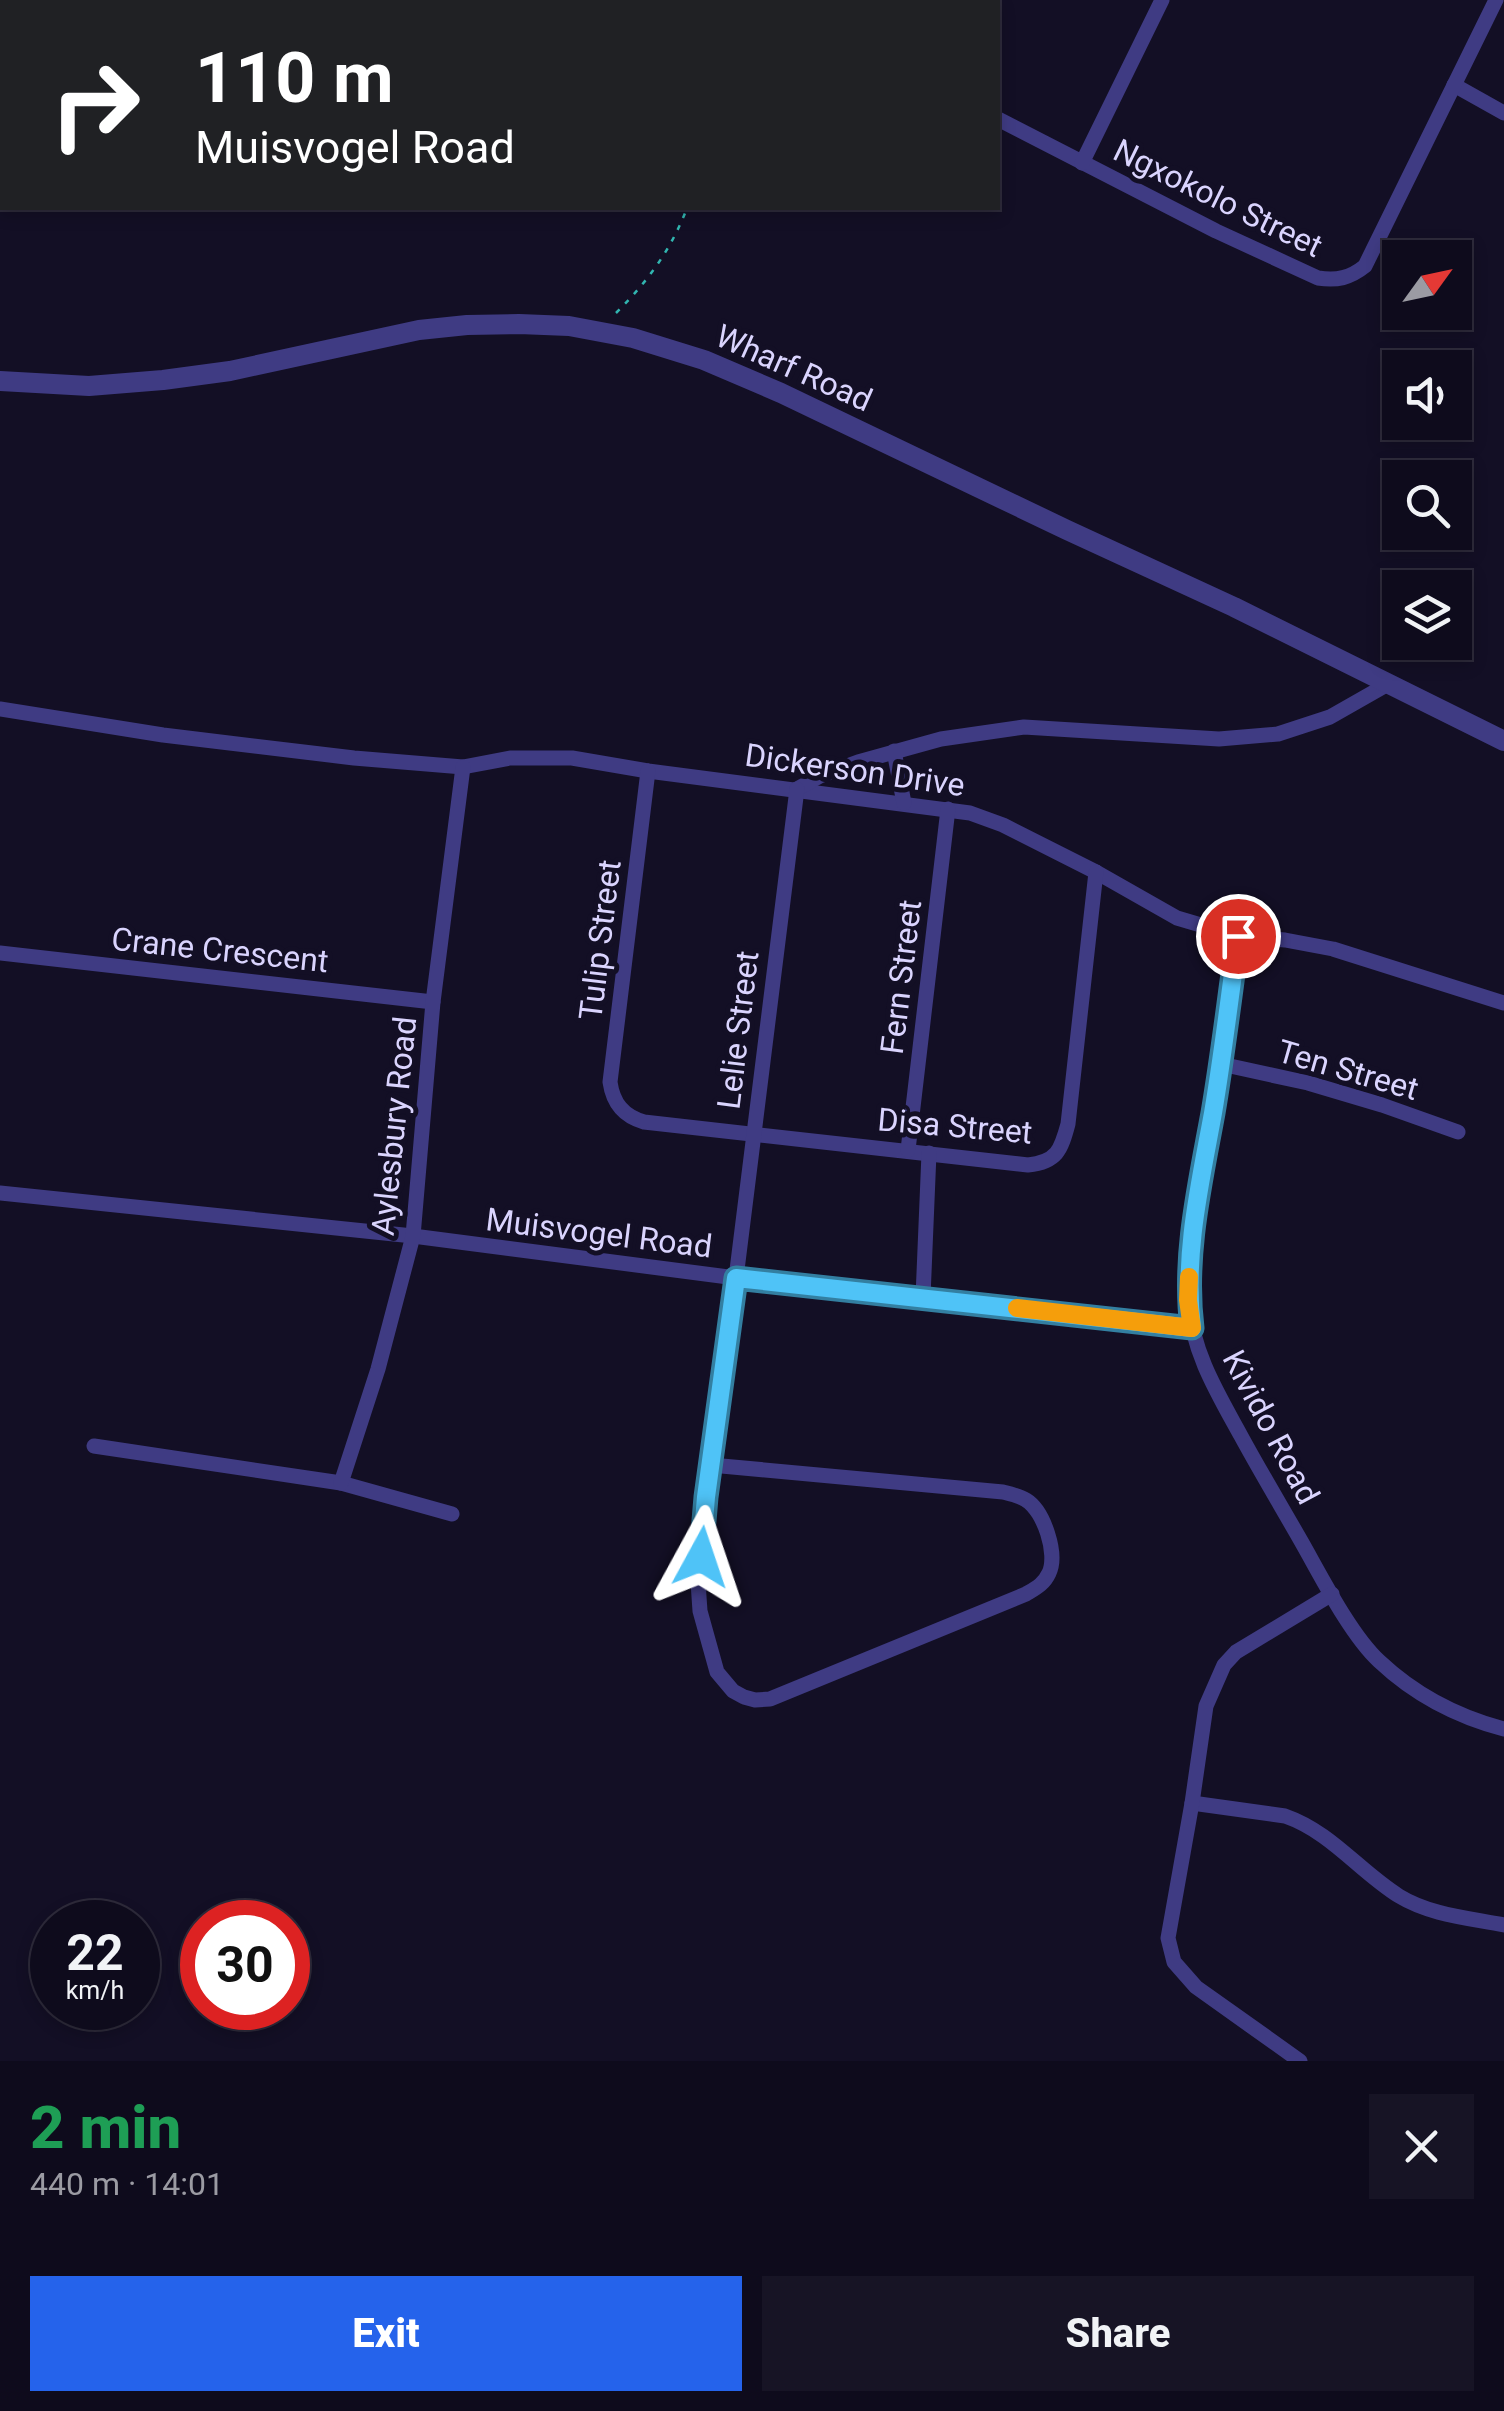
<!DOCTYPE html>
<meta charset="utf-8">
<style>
:root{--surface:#0e0b1c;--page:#171425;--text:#f1f3f6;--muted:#9b9ba3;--line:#2e2b3b;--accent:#2563eb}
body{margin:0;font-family:Roboto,sans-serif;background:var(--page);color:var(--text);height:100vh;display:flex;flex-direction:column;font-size:38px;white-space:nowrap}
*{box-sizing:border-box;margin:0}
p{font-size:32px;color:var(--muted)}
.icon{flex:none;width:55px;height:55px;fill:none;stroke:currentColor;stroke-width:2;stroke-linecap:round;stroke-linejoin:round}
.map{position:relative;height:2061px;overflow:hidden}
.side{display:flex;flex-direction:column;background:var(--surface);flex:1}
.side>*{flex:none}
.hud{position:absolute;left:0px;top:0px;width:1000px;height:210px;box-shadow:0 5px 15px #0003,0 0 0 2px var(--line);background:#202124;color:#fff;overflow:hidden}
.needle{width:65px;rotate:57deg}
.tools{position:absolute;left:1382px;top:240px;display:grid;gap:20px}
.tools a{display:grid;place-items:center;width:90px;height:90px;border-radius:0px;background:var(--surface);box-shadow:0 5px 15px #0003,0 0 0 2px var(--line);font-size:50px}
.speed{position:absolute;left:30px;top:1900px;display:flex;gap:20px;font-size:50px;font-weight:700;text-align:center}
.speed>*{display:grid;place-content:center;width:130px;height:130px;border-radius:50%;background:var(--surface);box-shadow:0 5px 15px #0003,0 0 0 2px var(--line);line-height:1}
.speed small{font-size:25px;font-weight:400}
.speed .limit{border:15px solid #d22;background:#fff;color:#111}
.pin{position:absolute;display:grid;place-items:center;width:85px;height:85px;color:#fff;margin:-42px;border:5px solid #fff;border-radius:50%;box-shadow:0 2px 10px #0007}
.me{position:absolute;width:110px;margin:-55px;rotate:5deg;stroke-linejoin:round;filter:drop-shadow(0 0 8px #0008)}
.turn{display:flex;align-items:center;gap:35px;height:210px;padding:0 30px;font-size:45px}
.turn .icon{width:130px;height:130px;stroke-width:2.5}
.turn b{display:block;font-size:70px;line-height:85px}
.round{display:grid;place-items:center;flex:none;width:105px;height:105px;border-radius:0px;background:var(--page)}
.headline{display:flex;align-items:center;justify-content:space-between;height:170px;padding:0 30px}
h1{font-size:60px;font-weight:800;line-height:75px;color:#1e9e55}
.primary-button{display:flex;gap:20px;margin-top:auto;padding:20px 30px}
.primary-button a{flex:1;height:115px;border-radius:0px;background:var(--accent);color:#fff;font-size:40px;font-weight:800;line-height:115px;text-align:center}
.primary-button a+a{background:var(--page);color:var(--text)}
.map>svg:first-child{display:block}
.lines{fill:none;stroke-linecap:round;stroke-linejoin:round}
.path{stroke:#31b5b0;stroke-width:2.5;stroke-dasharray:5 8;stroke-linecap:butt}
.minor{stroke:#3f3b83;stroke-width:15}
.tertiary{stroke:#3f3b83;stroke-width:20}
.route-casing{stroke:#337fa1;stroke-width:25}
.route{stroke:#4fc3f7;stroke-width:18}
.slow{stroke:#f59e0b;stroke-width:18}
.labels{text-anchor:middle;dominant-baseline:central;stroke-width:10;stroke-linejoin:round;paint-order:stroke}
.street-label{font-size:32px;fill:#dad4fe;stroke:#130f25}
</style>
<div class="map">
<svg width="1504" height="2061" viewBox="0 0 1504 2061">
<rect width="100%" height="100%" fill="#130f25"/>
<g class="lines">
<g class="path">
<path d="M795 2 798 0"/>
<path d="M616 313C648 281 671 250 687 208"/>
</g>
<g class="minor">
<path d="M214 0 218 2"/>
<path d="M191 2 193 0"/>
<path d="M502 2 505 0"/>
<path d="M0 60 2 61"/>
<path d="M1454 85 1504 113"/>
<path d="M998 119 1216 231 1318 278C1337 281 1350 278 1365 266L1496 0"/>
<path d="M1082 163 1162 0"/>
<path d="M0 709 163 735 354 758 463 767 510 758H572L648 771 970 813 1003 825 1096 872 1177 918 1238 936 1285 940 1333 949 1504 1003"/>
<path d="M894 751 904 803"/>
<path d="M648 771 610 1082C613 1103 623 1116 644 1122L1028 1165C1057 1162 1061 1150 1068 1124L1096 872"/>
<path d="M797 789 820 776 858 762 941 739 1024 727 1219 739 1278 734 1330 717 1388 684"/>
<path d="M1238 936C1230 999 1222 1061 1211 1123 1201 1182 1185 1243 1189 1303 1192 1352 1218 1394 1241 1436 1260 1471 1281 1506 1301 1541 1321 1576 1350 1634 1379 1661 1414 1694 1458 1717 1504 1729"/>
<path d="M0 953 433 1002"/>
<path d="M1221 1064 1308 1083 1382 1105 1458 1132"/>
<path d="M908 1150 948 809"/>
<path d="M0 1193 413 1236 736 1278 1192 1328"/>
<path d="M923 1297 929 1153"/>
<path d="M94 1446 341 1483 452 1514"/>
<path d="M711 1465 1003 1492C1011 1494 1020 1496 1026 1500 1044 1511 1058 1554 1049 1573 1044 1584 1036 1588 1026 1594L770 1699 755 1700 744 1697 733 1691 717 1672 700 1611 698 1582 706 1497 736 1278 797 789"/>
<path d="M341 1483 378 1369 413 1236 433 1002 463 767"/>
<path d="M1192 1803 1285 1816C1331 1832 1359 1871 1399 1896 1430 1915 1469 1918 1504 1925"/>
<path d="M1300 2061 1196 1987 1174 1962 1168 1938 1192 1803 1206 1706 1224 1665 1236 1652 1332 1594"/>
</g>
<path class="tertiary" d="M0 381 89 386 163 380 230 371 419 330 467 325 519 324 569 326 633 338 704 360 781 393 1067 530 1234 607 1504 741"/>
</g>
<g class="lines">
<g class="route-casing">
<path id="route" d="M701 1557 706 1497 736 1278 1192 1328C1183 1256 1200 1184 1213 1113 1223 1054 1230 995 1238 936"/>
</g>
<use href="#route" class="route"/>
<path class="slow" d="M1017 1308 1192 1328 1188 1300 1189 1277"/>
</g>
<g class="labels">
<g class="street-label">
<text transform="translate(1218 198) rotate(26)">Ngxokolo Street</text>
<text transform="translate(794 368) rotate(24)">Wharf Road</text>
<text transform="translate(855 770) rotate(8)">Dickerson Drive</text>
<text transform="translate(600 940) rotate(-83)">Tulip Street</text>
<text transform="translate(220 950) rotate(6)">Crane Crescent</text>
<text transform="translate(901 977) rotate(-83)">Fern Street</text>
<text transform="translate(738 1030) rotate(-83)">Lelie Street</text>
<text transform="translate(1348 1070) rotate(16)">Ten Street</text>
<text transform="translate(394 1126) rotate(-84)">Aylesbury Road</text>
<text transform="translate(955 1126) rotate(5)">Disa Street</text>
<text transform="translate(599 1233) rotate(7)">Muisvogel Road</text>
<text transform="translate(1271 1427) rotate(62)">Kivido Road</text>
</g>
</g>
</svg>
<div class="tools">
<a><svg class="needle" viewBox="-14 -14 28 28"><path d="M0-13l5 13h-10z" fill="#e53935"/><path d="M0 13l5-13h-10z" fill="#9b9ba3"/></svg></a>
<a><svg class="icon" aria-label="sound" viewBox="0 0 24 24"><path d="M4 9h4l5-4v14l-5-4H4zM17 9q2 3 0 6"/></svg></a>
<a><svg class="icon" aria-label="search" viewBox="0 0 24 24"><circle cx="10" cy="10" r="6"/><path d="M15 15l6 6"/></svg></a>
<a><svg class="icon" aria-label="layers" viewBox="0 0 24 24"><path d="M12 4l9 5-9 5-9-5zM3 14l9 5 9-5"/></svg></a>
</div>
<div class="speed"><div>22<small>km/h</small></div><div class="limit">30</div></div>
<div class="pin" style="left:1238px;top:936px;background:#d93025"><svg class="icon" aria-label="arrive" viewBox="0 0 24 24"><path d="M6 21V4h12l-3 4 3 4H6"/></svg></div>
<svg class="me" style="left:701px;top:1557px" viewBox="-20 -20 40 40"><path d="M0-17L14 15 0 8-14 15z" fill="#4fc3f7" stroke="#fff" stroke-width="4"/></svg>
<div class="hud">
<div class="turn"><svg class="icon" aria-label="right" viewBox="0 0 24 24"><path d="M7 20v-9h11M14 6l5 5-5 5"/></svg><div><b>110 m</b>Muisvogel Road</div></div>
</div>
</div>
<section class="side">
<div class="headline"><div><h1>2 min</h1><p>440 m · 14:01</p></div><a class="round"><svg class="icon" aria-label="close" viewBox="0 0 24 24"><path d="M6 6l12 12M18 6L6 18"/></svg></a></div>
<div class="primary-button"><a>Exit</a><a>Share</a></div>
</section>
